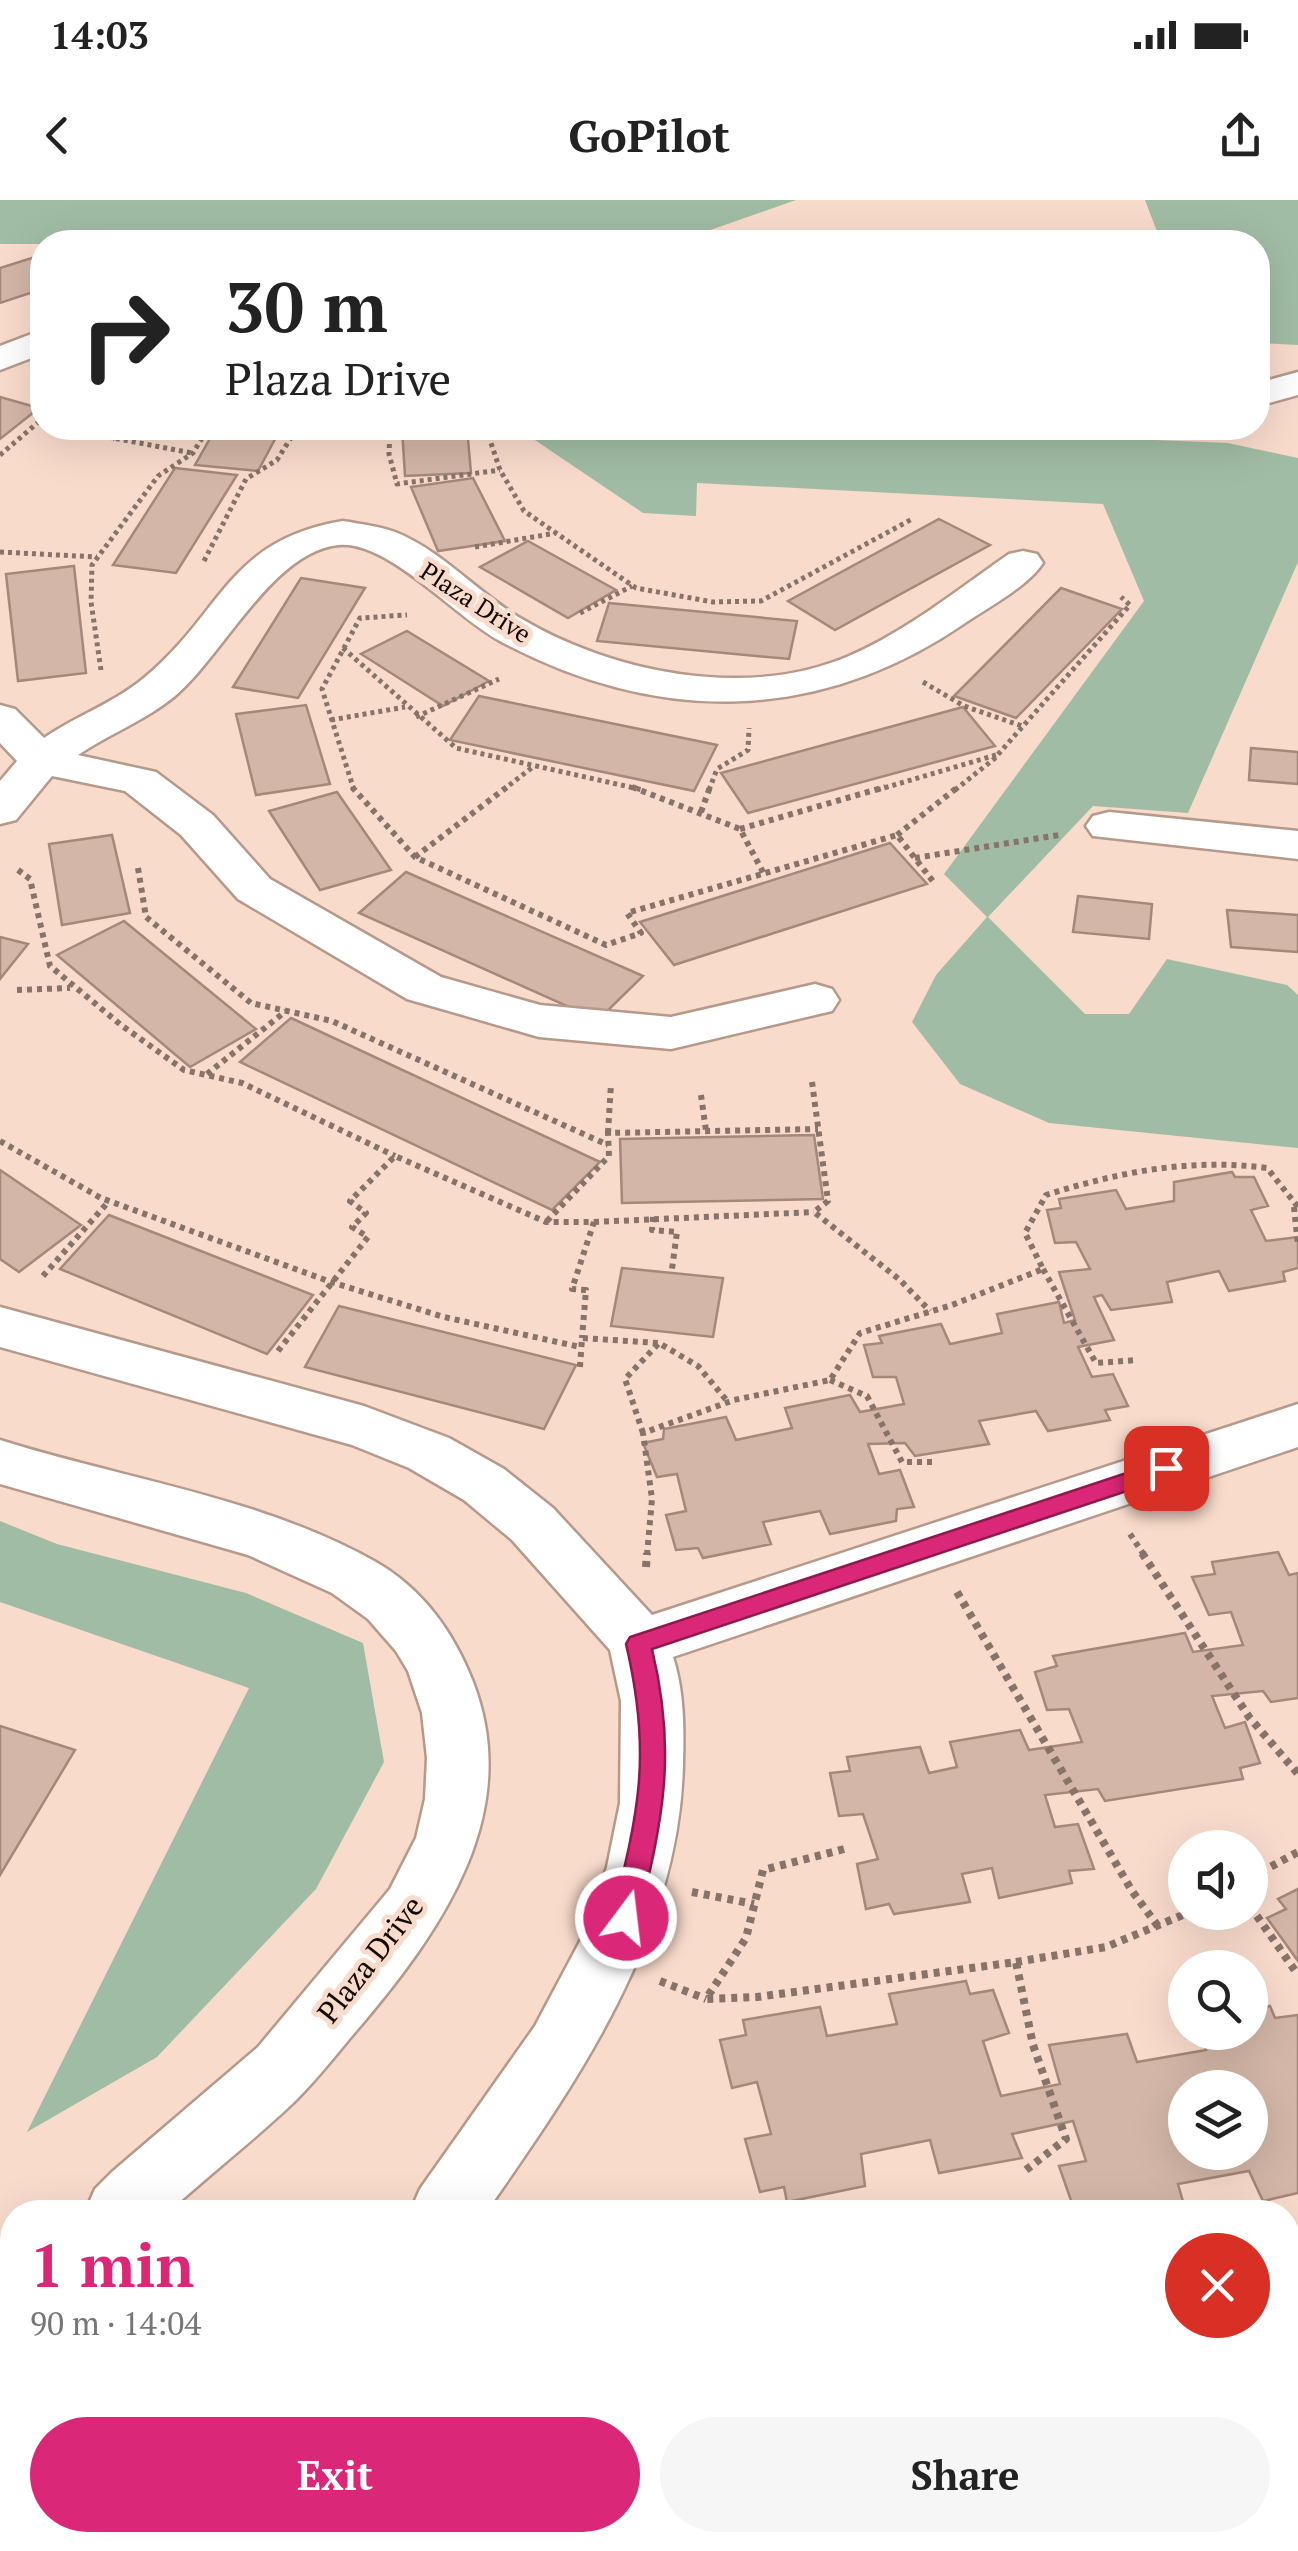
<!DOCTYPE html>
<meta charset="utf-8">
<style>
:root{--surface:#fff;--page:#f6f6f6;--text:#222;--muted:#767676;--accent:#db2777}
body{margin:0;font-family:"PT Serif",serif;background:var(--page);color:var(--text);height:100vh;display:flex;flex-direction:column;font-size:38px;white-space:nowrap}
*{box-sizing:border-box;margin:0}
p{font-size:32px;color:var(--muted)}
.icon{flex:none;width:55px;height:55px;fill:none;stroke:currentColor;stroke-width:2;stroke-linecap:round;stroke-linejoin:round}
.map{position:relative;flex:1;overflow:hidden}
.details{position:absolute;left:0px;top:2000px;width:1300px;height:352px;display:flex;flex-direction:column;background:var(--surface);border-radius:40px 40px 0 0;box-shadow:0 10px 40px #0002}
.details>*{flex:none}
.top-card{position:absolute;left:30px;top:30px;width:1240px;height:210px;border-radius:40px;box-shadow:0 10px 40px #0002;background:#fff;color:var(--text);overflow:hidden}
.fabs{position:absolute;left:1168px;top:1630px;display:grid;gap:20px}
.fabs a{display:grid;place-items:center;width:100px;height:100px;border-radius:50%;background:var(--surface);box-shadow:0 10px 40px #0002;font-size:50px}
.pin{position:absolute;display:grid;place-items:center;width:85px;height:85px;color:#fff;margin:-42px;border-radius:20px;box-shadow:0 5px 15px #0006}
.me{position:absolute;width:110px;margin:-55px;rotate:15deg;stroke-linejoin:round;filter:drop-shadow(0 0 8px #0008)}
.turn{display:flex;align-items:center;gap:35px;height:210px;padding:0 30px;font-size:45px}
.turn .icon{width:130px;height:130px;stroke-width:2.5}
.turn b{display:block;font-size:70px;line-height:85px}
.round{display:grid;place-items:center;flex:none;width:105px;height:105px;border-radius:52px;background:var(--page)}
.overview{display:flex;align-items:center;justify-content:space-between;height:170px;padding:0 30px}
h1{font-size:60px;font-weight:800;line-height:75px;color:var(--accent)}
.action{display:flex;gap:20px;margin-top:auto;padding:20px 30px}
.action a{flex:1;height:115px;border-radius:60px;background:var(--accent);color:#fff;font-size:40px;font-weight:800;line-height:115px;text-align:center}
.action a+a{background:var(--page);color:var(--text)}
.status{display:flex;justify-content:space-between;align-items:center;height:70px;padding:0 50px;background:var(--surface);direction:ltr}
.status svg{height:28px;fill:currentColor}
header{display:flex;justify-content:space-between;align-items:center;height:130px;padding:0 30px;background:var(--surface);font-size:45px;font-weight:800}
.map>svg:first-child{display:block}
.green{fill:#a1bca4}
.building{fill:#d3b6a7;stroke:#a4887a;stroke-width:2.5;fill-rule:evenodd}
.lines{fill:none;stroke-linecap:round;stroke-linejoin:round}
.minor-casing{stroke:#b5998b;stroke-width:5}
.path-far2{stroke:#867369;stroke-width:5;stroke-dasharray:4 4;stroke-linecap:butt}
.path-far1{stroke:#867369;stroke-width:6;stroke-dasharray:5 5;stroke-linecap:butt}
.path{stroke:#867369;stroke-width:8;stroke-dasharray:6 6;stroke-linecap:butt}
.minor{fill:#fff;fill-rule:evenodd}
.route{fill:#db2777;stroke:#8e194d;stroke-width:2.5}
.labels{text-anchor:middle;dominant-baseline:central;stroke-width:10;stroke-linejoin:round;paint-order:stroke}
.far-street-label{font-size:25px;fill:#130a06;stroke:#f9dbcc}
.street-label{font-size:30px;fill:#130a06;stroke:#f9dbcc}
</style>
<div class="status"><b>14:03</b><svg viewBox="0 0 49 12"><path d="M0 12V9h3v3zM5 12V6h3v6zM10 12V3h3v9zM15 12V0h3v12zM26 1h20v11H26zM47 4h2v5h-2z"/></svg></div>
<header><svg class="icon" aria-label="back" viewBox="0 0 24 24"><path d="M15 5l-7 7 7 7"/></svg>GoPilot<svg class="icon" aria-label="share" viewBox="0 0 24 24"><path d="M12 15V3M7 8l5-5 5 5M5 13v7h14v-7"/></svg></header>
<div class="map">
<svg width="1298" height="2351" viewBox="0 0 1298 2351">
<rect width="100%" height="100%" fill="#f9dbcc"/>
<g class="green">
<path d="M0 0H796L676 42 42 44H0Z"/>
<path d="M1145 0H1298V145L1258 143V42H1161Z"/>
<path d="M517 228H869L1228 243 1298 258V362L1188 613 1093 606 988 717 1085 814H1129L1167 759 1287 785 1298 795V948L1049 923 960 884 912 822 936 775 987 717 944 674 1144 401 1103 304 697 283 696 316 643 313Z"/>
<path d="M0 1321 57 1344 246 1393 363 1443 384 1562 316 1689 157 1857 27 1932 249 1488 0 1402Z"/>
<path d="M12 2213V2340H151L178 2351H0V2232Z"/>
</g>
<g class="building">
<path d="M32 58 42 67V89L0 103V68Z"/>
<path d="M0 197 39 208 0 239Z"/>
<path d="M216 228H281L258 271 195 265Z"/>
<path d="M402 228H467L471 273 405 276Z"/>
<path d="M175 268 237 275 176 373 113 365Z"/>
<path d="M473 278 505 341 438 351 411 287Z"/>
<path d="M939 319 990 345 835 430 788 401Z"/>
<path d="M528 341 616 390 568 418 480 367Z"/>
<path d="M74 366 86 473 18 481 6 374Z"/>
<path d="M301 378 365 388 298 498 233 487Z"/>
<path d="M1061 388 1122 409 1016 518 954 496Z"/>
<path d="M609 403 797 421 789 459 597 441Z"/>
<path d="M407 431 489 481 443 506 361 454Z"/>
<path d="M479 496 717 545 694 591 450 540Z"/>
<path d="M306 505 330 584 256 595 236 514Z"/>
<path d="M963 507 995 546 748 613 721 573Z"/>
<path d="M1251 548 1298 552V584L1249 580Z"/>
<path d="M337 592 391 670 320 690 269 611Z"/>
<path d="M112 635 130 713 62 725 49 644Z"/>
<path d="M890 643 927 684 674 765 640 722Z"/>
<path d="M406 672 643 776 598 820 359 713Z"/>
<path d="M1078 696 1152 704 1149 739 1073 732Z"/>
<path d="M1227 710 1298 715V752L1231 747Z"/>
<path d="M124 721 256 829 190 867 57 755Z"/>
<path d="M0 737 28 744 0 779Z"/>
<path d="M291 818 600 962 552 1010 240 862Z"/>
<path d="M814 935 823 999 622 1003 620 939Z"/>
<path d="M0 970 81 1025 19 1072 0 1059Z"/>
<path d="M1232 972 1235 977H1254L1268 1006 1251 1010 1266 1041 1298 1037V1068L1283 1072 1285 1081 1229 1091 1219 1071 1167 1082 1172 1102 1111 1110 1102 1095 1094 1097 1114 1140 1078 1147 1092 1177 1113 1174 1128 1206 1105 1210 1110 1220 1048 1231 1036 1211 979 1221 989 1244 915 1256 905 1243 868 1244 879 1274 900 1270 914 1307 897 1309 896 1321 830 1334 820 1311 763 1322 771 1344 703 1358 698 1348 676 1350 666 1315 686 1311 677 1274 657 1277 643 1243 663 1239 664 1229 726 1217 736 1240 792 1228 785 1208 850 1195 860 1212 904 1204 896 1177H873L864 1145 882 1143 879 1136 941 1124 950 1144 1002 1133 997 1114 1059 1102 1064 1123 1075 1120 1059 1072 1090 1069 1076 1042 1055 1043 1047 1010 1061 1008 1059 999 1116 990 1126 1009 1174 1001V982Z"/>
<path d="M109 1015 313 1095 267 1154 60 1069Z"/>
<path d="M622 1068 723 1078 713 1137 611 1126Z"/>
<path d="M339 1106 576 1165 544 1229 305 1167Z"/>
<path d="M1278 1352 1289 1375 1298 1373V1498L1271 1502 1263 1491 1212 1496 1225 1528 1245 1522 1260 1563 1240 1568 1243 1579 1105 1601 1098 1589 1045 1595 1055 1627 1078 1624 1094 1669 1069 1671 1072 1683 999 1698 992 1668 962 1674 970 1702 894 1714 889 1704 866 1709 857 1664 878 1659 863 1614 839 1616 830 1573 850 1571 847 1557 920 1547 929 1573 957 1567 950 1542 1020 1530 1029 1550 1082 1542 1069 1509 1047 1510 1035 1472 1057 1466 1053 1456 1185 1433 1193 1452 1243 1445 1231 1412 1209 1415 1192 1377 1215 1374 1212 1362Z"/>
<path d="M0 1526 75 1550 0 1675Z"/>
<path d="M1298 1689V1761L1267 1718 1286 1709 1278 1699Z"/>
<path d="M966 1781 970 1794 993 1790 1009 1833 983 1841 1001 1896 1060 1884 1049 1845 1127 1834 1137 1862 1206 1850 1200 1832H1250V1810L1270 1806 1275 1818 1298 1815V1993L1263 2001 1249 1971 1178 1984 1186 2012H1075L1059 1966 1086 1961 1073 1921 1012 1934 1022 1958 939 1973 930 1940 861 1954 865 1986 787 2002 784 1987 760 1992 745 1939 771 1934 757 1882 732 1888 720 1840 746 1835 743 1820 820 1807 827 1836 897 1824 889 1794ZM1185 1888H1250V1952H1185Z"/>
<path d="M1298 2290V2351H1288L1280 2340H1288V2297Z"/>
<path d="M1090 2340H1202L1209 2351H1071Z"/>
</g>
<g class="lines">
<g class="minor-casing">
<g id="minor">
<path d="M42 130V154L0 170V146Z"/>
<path d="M1298 172V195L1258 206V183Z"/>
<path d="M343 321C360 324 379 326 395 332 441 350 478 393 520 418 612 473 747 500 849 456 907 431 957 390 1009 354L1023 351 1037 354 1043 363C1027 387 990 406 965 423 818 524 657 525 500 441 456 418 389 341 339 345 273 351 223 455 175 496 146 520 109 534 78 555L156 572 213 615 270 679 441 777 540 805 671 817 815 784 832 789 839 800 832 811 671 849 539 837 407 799 238 699 181 635 125 591 52 576 16 620 0 624V581L17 561 0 543V505L15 509 44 538C76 516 114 503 144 478 223 413 227 340 343 321Z"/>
<path d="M1109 612 1298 631V659L1093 636 1086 626 1093 616Z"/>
<path d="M0 1107 364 1206 449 1238 504 1269 553 1308 652 1415 1298 1204V1247L673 1457C684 1491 684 1527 683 1563 680 1733 580 1878 486 2012H410L420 1989 535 1826 586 1730 607 1667 620 1603 621 1501 610 1450 512 1340 464 1300 409 1268 352 1245 0 1147Z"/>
<path d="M0 1240C123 1279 260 1297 374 1361 422 1388 453 1431 473 1482 523 1611 444 1727 363 1823 340 1849 319 1878 293 1903 253 1941 209 1975 168 2012H85L95 1989 112 1972 258 1847 390 1689 416 1638 425 1599 427 1558 422 1513 408 1471 396 1451 368 1419 332 1393 248 1355 0 1284Z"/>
<path d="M1298 2042V2111L1288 2115V2046Z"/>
<path d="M12 2105V2189L0 2194V2110Z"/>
</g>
</g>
<g class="path-far2">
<path d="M61 228 192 253"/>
<path d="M370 228 390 230"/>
<path d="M390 228 389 254 397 284 500 270"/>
<path d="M486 228 500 270 524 311 636 388 713 402 761 401 914 318"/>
<path d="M112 239 127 228"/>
<path d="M0 255 42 219"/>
<path d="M475 347 556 333"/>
<path d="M0 352 97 357"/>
<path d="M204 361 246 279 277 260 297 228"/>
<path d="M580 413 632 386"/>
<path d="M343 448 456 548 643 590"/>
<path d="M101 470 91 402 92 365 158 276 193 253 208 228"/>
<path d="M923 482 964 506 1022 526"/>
<path d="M416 517 499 479"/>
<path d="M331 520 405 507"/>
<path d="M354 590 322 489 360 418 407 415"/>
<path d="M503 590 534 566"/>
<path d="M709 590 717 569 748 550 749 528"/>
<path d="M877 590 996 555"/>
<path d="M955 590 994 559 1130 405 1121 397"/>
</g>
<g class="path-far1">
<path d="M352 587 415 657 606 745 641 733 627 713 897 635 935 684"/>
<path d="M632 587 740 629 764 674"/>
<path d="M701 612 710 587"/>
<path d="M740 629 885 587"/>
<path d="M897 635 958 587"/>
<path d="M415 657 507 587"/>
<path d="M915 658 1059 635"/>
<path d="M138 668 146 717 251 803 332 821 608 945"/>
<path d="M18 670 30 679 50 766 121 825 184 870 242 883 395 956"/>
<path d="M17 790 70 788"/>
<path d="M207 874 286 811"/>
<path d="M812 882 828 1001 814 1012 900 1080 930 1111"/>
<path d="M701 895 706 931"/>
<path d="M608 933 611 884"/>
<path d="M0 941 101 998 331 1082 444 1117 580 1147"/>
<path d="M1294 1007 1298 1045"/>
<path d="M653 1017 652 1030 677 1032 672 1069"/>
<path d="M547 1021 609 956 608 933 818 929"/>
<path d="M594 1022 814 1012"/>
<path d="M1043 1069 1096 1163 1138 1160"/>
<path d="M43 1076 109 1001"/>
<path d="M278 1151 368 1037 352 1027 366 1013 350 1001 395 956 546 1022H594L572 1089 586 1090 582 1138"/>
<path d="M580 1167 582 1138 658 1143"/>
<path d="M830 1180 867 1196 902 1262H934"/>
<path d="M643 1233 625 1179 659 1143 698 1166 728 1202"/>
<path d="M1130 1334 1144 1355"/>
<path d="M647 1355 652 1299 643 1233 734 1200 830 1180 860 1133 952 1105 1043 1069 1025 1033 1046 995C1119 972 1190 958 1267 968L1298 1007"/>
</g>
<g class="path">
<path d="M1142 1353 1249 1517 1298 1574"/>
<path d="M646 1367 647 1353"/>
<path d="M957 1392 1132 1691 1160 1729"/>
<path d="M844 1649 763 1670 746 1738 706 1799 757 1797 1016 1762 1033 1845 1066 1939 1026 1970"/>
<path d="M1250 1678 1298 1652"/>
<path d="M692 1692 754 1704"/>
<path d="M1250 1706 1298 1775"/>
<path d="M1016 1762 1106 1747 1190 1712"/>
<path d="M660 1781 706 1799"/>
<path d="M862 2340 868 2351"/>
<path d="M1239 2340 1240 2351"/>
</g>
<use href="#minor" class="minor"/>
</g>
<path class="route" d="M1166 1260 1178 1268 1175 1275 652 1449C677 1553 663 1617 639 1718L635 1726H616L612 1718C639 1611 652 1554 626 1444L630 1437Z"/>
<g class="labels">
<g class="far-street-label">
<text transform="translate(476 402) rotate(33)">Plaza Drive</text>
</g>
<g class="street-label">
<text transform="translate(370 1759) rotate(-52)">Plaza Drive</text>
</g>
</g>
</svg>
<div class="fabs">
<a><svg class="icon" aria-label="sound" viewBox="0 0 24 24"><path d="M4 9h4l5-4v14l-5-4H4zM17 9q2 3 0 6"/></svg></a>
<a><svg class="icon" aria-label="search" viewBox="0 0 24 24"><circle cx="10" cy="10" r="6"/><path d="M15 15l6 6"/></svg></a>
<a><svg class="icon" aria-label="layers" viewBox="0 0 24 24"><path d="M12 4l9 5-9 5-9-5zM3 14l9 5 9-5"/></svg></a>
</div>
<div class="pin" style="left:1166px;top:1268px;background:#d93025"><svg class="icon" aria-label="arrive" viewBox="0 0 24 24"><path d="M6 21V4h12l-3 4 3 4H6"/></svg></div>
<svg class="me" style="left:626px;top:1718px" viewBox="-20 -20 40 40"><circle r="17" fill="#db2777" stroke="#fff" stroke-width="3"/><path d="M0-11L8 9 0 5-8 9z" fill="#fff"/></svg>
<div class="top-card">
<div class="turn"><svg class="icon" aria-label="right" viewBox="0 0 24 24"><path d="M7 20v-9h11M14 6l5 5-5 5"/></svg><div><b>30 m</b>Plaza Drive</div></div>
</div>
<section class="details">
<div class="overview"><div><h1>1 min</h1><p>90 m · 14:04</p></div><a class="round" style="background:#d93025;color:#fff"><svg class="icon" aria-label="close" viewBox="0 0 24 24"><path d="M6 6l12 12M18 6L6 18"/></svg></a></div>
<div class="action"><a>Exit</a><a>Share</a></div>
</section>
</div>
